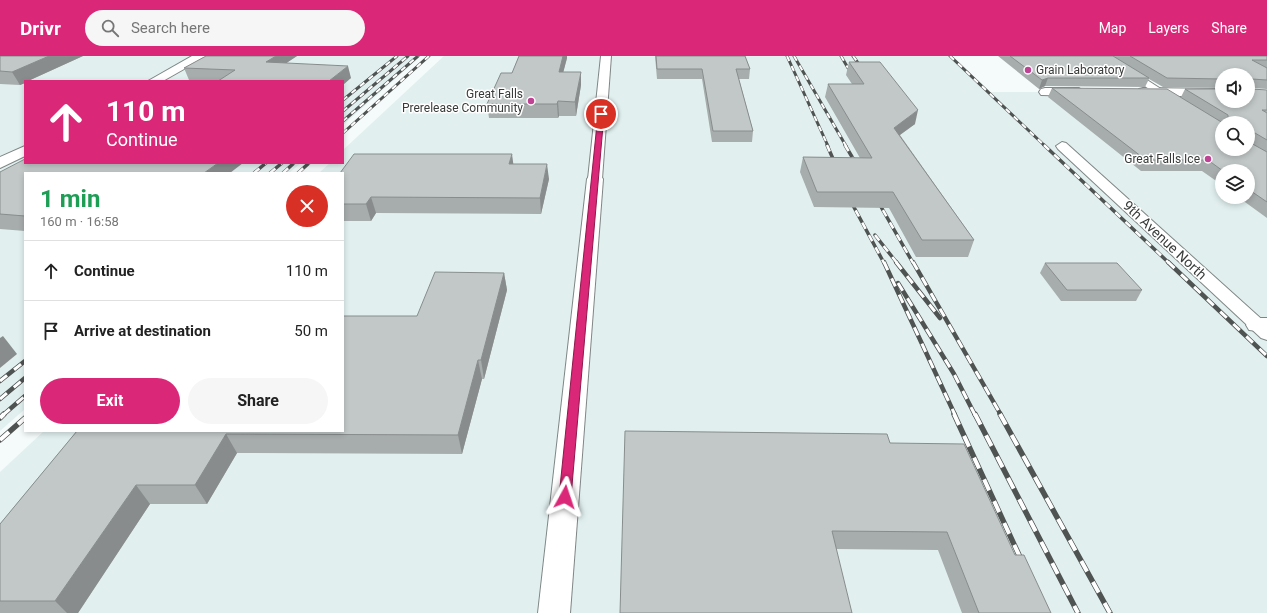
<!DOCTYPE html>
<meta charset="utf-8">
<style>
:root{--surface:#fff;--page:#f6f6f6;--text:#222;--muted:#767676;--line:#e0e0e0;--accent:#db2777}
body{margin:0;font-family:Roboto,sans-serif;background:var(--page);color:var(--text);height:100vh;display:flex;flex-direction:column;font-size:15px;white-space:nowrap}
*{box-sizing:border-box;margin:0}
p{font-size:13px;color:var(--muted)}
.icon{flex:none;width:22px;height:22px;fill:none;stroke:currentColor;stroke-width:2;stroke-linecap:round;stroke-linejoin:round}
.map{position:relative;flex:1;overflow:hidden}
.side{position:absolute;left:24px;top:116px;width:320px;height:260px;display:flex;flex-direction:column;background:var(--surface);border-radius:0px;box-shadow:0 2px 6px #0003}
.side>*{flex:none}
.banner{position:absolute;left:24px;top:24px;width:320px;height:84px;border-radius:0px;box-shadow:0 2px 6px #0003;background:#db2777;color:#fff;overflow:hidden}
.controls{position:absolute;left:1215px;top:12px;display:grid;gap:8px}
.controls a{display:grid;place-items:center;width:40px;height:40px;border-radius:50%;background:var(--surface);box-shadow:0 2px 6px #0003;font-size:20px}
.pin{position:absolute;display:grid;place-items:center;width:34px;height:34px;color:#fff;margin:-17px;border:2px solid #fff;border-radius:50%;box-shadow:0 1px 4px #0007}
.me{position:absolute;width:44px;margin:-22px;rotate:5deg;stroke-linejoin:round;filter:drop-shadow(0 0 3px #0008)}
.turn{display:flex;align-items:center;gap:14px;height:84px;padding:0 16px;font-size:18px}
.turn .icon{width:52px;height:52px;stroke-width:2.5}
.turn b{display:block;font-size:28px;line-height:34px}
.round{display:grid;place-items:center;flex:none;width:42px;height:42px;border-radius:21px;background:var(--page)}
.head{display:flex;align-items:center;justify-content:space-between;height:68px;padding:0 16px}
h1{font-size:24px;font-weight:700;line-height:30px;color:#1e9e55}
.cta{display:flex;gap:8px;margin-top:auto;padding:8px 16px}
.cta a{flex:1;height:46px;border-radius:24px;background:var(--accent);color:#fff;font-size:16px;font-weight:700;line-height:46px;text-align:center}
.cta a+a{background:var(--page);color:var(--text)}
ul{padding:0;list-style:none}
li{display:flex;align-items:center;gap:12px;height:60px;padding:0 16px;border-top:1px solid var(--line)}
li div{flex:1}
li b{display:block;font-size:15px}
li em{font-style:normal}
header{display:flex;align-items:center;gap:24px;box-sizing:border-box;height:56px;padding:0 20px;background:var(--accent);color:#fff}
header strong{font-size:19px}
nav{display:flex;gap:22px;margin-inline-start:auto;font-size:14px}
.search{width:280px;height:36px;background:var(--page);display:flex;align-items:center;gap:10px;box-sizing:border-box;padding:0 14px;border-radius:22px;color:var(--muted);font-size:15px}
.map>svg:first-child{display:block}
.built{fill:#e1f0ef;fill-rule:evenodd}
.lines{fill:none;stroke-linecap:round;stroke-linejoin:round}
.service-casing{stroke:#7f8585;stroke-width:2}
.minor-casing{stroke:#7f8585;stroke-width:2}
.service{fill:#fff;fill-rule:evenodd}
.minor{fill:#fff;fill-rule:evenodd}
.rail-far3-casing{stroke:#4f5352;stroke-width:3}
.rail-far2-casing{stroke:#4f5352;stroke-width:3.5}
.rail-far1-casing{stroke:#4f5352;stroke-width:4.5}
.rail-casing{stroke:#4f5352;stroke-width:5.5}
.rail-far3{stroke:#fff;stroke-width:2;stroke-dasharray:5.5;stroke-linecap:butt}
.rail-far2{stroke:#fff;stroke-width:2.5;stroke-dasharray:7;stroke-linecap:butt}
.rail-far1{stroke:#fff;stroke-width:3;stroke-dasharray:9;stroke-linecap:butt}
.rail{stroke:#fff;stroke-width:4;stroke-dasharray:12;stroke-linecap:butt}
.wall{fill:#a7acac;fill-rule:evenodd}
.shaded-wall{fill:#888c8c}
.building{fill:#c2c8c8;stroke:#888c8c}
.route{fill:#db2777;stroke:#8e194d}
.poi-dot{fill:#bf4394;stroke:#fff;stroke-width:1.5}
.labels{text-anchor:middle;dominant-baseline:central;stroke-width:3;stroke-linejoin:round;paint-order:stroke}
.far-poi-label{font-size:12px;fill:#383b3a;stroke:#fff;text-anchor:end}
.street-label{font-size:14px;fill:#383b3a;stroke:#fff}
</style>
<header>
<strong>Drivr</strong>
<div class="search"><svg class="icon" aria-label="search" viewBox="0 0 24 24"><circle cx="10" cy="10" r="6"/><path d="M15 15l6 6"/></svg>Search here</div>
<nav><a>Map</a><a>Layers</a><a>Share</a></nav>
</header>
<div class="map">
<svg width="1267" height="557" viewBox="0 0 1267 557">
<rect width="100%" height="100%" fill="#f4fbfa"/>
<g class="built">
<path d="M0 0H421L343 69V25H25V107H301L289 117H25V353L0 375Z"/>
<path d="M444 0H950L988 36H1161L1222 93H1248L1267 104V557H0V416L44 375H343V117H319L330 107H343V94ZM1222 115H1248V141H1222Z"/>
</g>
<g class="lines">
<g class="service-casing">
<g id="service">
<path d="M601 0H611L602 123 595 127 588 123Z"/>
<path d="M1099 0H1110L1181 46 1176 49 1172 48Z"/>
<path d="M1062 86 1066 87 1267 268V284L1261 282 1058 93 1056 90Z"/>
</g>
</g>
<g class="minor-casing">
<g id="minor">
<path d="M192 0H207L163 25H148Z"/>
<path d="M1045 32H1079L1085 36 1079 40 1041 39 1039 36 1041 33Z"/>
<path d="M1143 32 1222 33V41L1139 39 1137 36 1139 33Z"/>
<path d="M25 90V100L0 112V101Z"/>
<path d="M595 118 601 120 603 123 570 557H538L587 123 589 120Z"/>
<path d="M1257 262H1267V276L1249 274 1246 269 1249 264Z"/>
</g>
</g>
<use href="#service" class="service"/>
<use href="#minor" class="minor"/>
<g class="rail-far3-casing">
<g id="rail-far3">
<path d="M787 0 828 90"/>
<path d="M794 0 846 90"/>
<path d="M841 0 848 12"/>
<path d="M853 0 861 11"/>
<path d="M950 0 1045 90"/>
<path d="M343 44 397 0"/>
<path d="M343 55 408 0"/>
<path d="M343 65 418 0"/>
<path d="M343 77 429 0"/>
</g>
</g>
<g class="rail-far2-casing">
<g id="rail-far2">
<path d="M827 89 837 112"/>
<path d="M845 89 858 111"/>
<path d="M1044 89 1169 207"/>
<path d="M254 117 266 107"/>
<path d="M270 117 282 107"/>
<path d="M283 117 294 107"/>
<path d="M298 117 309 107"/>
<path d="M849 142 884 207"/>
<path d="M876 142 913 207"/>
<path d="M875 179 897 207"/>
</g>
</g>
<g class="rail-far1-casing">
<g id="rail-far1">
<path d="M884 206 955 359"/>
<path d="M896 206 940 262"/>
<path d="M913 206 1001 359"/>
<path d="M1168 206 1267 300"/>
<path d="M898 227 954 318 975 359"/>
<path d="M0 325 25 305"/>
<path d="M0 343 25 322"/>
<path d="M3 359 25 340"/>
</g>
</g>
<g class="rail-casing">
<g id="rail">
<path d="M954 358 1024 510"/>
<path d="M975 358 1078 557"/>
<path d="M1000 358 1110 557"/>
<path d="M0 362 4 358"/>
<path d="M0 384 25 362"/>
</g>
</g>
<use href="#rail-far3" class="rail-far3"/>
<use href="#rail-far2" class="rail-far2"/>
<use href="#rail-far1" class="rail-far1"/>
<use href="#rail" class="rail"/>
</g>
<g class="wall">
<path d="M0 0H83L28 25H25V27L20 29 0 28Z"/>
<path d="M206 0H297L286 7 351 22 343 25H203L189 24 184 12Z"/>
<path d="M519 0H567V2L563 16 581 29 576 60H559L558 62H489L487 48 512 17Z"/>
<path d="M655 0H745L750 13 749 23H739L753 75 752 86H712L702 23H657Z"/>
<path d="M998 0H1267V33L1252 32V33L1267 34V162L1238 141H1248V115H1222V129L1202 115H1141L1048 41 1052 32 1181 41 1185 33 1222 45 1248 19H1222V32L1163 31 1149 23 1145 31 1045 30 1039 33ZM1222 67H1248L1222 93Z"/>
<path d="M849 6 915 68 900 79 974 184 968 201H916L889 152 814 151 800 116 803 101 860 102 825 41 828 28H852L846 19Z"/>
<path d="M513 108 549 123 541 158 376 157 371 165H343V117Z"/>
<path d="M0 116 25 117V175L0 173Z"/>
<path d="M1045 207 1142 234 1136 245H1061L1040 217Z"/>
<path d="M504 217 507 234 484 323H482L462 398 237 397 207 448H150L78 557H0V468L77 375H343L417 260Z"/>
<path d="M890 387 1051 557H962L938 494 836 493 620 557Z"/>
</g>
<g class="shaded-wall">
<path d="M49 0H83L28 25H25V27L20 29 12 16Z"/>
<path d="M276 0H297L270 18 266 6Z"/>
<path d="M563 0H567V2L560 29 559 16Z"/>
<path d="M348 10 351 22 343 29V25H329Z"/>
<path d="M581 16V29L576 60 575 46Z"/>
<path d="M1048 22 1045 30 1039 33 1042 24Z"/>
<path d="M558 45 559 60 558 62 557 48Z"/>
<path d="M918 54 915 68 890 86 894 72Z"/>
<path d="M1253 77H1255L1248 89V83Z"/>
<path d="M512 98 514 113 509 108Z"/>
<path d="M218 107H243L230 117H204Z"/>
<path d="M547 108 549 123 541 158 540 142Z"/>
<path d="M371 141 376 157 371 165 366 148Z"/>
<path d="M504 217 507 234 484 323 481 304Z"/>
<path d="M3 280 17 298 0 312V282Z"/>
<path d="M478 304 482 323 462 398 458 379Z"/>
<path d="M226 378 237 397 207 448 195 429Z"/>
<path d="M136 429 150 448 78 557H67L55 545Z"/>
</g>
<g class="building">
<path d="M0 0H49L12 16 0 15Z"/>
<path d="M206 0H276L266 6 348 10 329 25H218L235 14 184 12Z"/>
<path d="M519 0H563L559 16H581L575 46 558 45 557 48H487L501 17H512Z"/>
<path d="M656 0H745L750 13H736L753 75H713L702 13H657Z"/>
<path d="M1010 0H1113L1149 22H1048L1042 24Z"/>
<path d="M1130 0H1267V4H1252L1267 12V24L1252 23V33L1267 34V54H1262L1267 57V84L1255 77H1253V82L1248 83V67H1228V59L1185 33H1222V45H1248V19H1222V23L1167 22Z"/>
<path d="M849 6H880L918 54 894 72 974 184H922L893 136H817L803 101 872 102 828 28H864Z"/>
<path d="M1052 32 1167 33 1223 67H1222V93H1248V84L1249 86 1267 96V146L1248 133V115H1223L1208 104H1146Z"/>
<path d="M354 98H512L509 108H547L540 142 371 141 366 148H343V117H340Z"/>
<path d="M25 103V107H218L204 117H25V160L0 158V116Z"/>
<path d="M1045 207H1117L1142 234H1067Z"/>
<path d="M435 216 504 217 481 304H478L458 379 226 378 195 429H136L55 545H0V468L77 375H343V260H417Z"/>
<path d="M625 375 887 378 890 387 964 388 1015 499H1024L1051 557H979L947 476 832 475 852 557H620Z"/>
</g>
<path class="route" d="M601 56 604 58 571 441 569 445 565 446 561 445 559 441 598 58Z"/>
<g class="poi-dot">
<circle cx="1028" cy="14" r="4"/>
<circle cx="531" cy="45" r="4"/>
<circle cx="1208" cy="103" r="4"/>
</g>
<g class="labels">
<g class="far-poi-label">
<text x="1036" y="14" text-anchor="start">Grain Laboratory</text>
<text x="523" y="38">Great Falls<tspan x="523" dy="14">Prerelease Community</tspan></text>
<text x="1200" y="103">Great Falls Ice</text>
</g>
<g class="street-label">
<text transform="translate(1165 184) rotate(43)">9th Avenue North</text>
</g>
</g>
</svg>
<div class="controls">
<a><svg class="icon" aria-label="sound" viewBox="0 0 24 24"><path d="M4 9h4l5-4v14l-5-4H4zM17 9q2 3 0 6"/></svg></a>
<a><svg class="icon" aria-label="search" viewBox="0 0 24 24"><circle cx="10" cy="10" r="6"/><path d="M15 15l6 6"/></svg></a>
<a><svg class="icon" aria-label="layers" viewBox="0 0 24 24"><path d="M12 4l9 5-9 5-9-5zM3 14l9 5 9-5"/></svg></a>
</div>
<div class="pin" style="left:601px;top:58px;background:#d93025"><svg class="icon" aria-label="arrive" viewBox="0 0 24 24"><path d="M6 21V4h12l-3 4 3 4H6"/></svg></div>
<svg class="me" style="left:565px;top:441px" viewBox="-20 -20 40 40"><path d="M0-17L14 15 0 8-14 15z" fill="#db2777" stroke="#fff" stroke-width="4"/></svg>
<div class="banner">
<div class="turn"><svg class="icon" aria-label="ahead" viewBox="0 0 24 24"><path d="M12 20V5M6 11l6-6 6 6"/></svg><div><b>110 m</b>Continue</div></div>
</div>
<section class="side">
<div class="head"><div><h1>1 min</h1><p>160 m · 16:58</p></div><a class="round" style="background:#d93025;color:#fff"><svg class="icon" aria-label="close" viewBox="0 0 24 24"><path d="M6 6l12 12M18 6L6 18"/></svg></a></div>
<ul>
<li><svg class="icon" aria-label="ahead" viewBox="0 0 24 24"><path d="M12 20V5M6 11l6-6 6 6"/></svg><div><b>Continue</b></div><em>110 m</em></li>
<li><svg class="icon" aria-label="arrive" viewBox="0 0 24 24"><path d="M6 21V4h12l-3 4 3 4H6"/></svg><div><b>Arrive at destination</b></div><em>50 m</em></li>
</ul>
<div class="cta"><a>Exit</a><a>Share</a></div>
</section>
</div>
